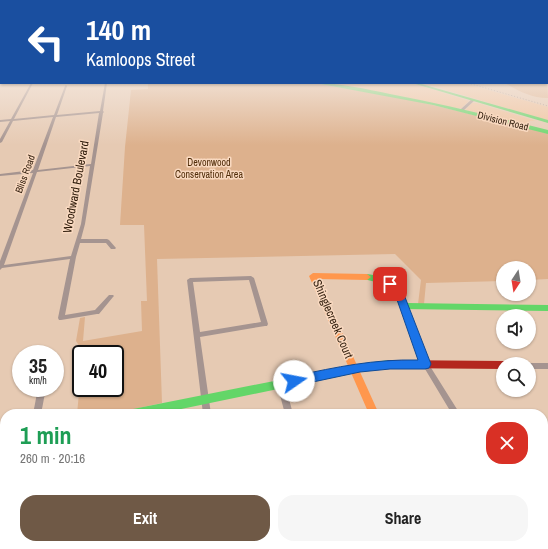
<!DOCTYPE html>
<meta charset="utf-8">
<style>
:root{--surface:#fff;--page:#f6f6f6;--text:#222;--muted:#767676;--accent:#6f5946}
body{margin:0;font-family:"Archivo Narrow",sans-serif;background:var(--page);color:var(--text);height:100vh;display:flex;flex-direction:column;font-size:15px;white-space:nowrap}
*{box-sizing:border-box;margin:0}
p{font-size:13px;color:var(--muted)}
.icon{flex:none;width:22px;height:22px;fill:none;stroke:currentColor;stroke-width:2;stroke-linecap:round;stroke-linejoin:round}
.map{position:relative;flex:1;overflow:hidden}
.drawer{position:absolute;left:0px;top:409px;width:548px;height:140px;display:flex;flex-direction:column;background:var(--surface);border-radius:16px 16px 0 0;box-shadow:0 1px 3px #0004}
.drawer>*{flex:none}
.hud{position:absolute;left:0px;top:0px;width:548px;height:84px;box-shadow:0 1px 3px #0004;background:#1a4fa0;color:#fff;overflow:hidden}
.needle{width:26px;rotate:192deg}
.buttons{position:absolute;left:496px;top:261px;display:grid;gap:8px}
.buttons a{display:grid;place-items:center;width:40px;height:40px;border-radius:50%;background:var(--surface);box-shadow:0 1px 3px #0004;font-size:20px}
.speed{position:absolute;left:12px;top:345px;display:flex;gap:8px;font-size:20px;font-weight:700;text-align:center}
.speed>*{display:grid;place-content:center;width:52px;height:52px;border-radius:50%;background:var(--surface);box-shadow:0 1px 3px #0004;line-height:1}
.speed small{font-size:10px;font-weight:400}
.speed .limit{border:2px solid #111;border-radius:6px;background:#fff;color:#111}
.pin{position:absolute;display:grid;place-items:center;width:34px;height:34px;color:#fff;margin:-17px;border-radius:8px;box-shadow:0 2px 6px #0006}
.me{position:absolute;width:44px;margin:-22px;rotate:78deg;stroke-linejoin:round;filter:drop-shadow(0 0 3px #0008)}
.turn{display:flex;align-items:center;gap:14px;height:84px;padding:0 20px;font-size:18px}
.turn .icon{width:52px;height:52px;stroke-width:2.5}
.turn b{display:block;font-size:28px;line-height:34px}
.round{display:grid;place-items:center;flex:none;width:42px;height:42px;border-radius:16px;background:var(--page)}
.summary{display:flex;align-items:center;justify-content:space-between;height:68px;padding:0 20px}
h1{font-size:24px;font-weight:700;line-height:30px;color:#1e9e55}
.cta{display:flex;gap:8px;margin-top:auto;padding:8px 20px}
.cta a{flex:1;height:46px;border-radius:16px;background:var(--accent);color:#fff;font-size:16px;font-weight:700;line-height:46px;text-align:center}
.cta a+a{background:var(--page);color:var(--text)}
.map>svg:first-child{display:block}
.built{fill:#f0c39e}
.green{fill:#ddb18d}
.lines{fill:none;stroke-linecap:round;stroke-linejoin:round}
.street{fill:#a59490;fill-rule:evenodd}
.fast{fill:#63d668;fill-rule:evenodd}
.slow{fill:#ff974d;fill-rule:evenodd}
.jam{fill:#b3261e;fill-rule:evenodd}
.rail{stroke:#aa978e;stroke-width:1;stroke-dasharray:1 2;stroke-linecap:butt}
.route{fill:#1a73e8;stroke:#114b97}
.labels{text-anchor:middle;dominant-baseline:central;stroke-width:3;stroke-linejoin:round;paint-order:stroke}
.far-street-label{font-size:10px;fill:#2f1c0b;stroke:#f9d9c0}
.far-park-label{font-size:10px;fill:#502c08;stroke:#f9d9c0}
.street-label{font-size:12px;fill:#2f1c0b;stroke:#f9d9c0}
</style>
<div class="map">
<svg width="548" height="549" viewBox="0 0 548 549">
<rect width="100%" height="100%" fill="#e6cab3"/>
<g class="built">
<path d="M320 83H412L469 101 461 108H456L357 88Z"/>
<path d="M424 83H463L548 107V121Z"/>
<path d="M472 103H477L536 121H529L531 127 465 110Z"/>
</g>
<g class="green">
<path d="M547 78 548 98C531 98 519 91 505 83H547Z"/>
<path d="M148 83H313L325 85 412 100 548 133V279L529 280V268H503V281L426 283 424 304H418L421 280 395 254 157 259 162 403 110 414H77L81 372V388H115V354H83V351L76 341 80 318 85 317 83 341 142 331 141 301H147L144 225H120L125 147 131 90 148 89Z"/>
</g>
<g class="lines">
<g class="street">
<rect x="547" y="77" width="1" height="2"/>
<path d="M31 83H33L14 119 54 115 65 86 66 85 67 86 57 115 100 111 105 83H107L103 111 104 112 103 113 85 224 81 239H107L109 240 116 248 115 249H111L106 243H80L76 257 65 315 95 310 109 295H113L114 296 113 297 99 314H97L61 320H59L58 318 70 259 2 268 0 270V261L33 173 0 176V174L33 170 53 117 13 121 2 142 0 143V139L10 121 0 122V120L11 119ZM99 113 91 164 38 170 56 117ZM90 166 81 224 71 256 4 265 37 172Z"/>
<path d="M472 99 475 100 463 111H461V109Z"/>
<path d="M251 276 254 278 268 324 267 326H265L200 337 211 414H203L187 280 190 278ZM249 280 261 322 200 332 193 282Z"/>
<path d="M402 304H406L407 306 428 363 460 414H452L422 364 401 306Z"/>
<path d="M529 363H548V369H529V364H527Z"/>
<path d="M281 381 283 382 285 384 293 414H285L277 384 279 382Z"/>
<path d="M38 388H46L41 414H33Z"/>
<path d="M5 436V444L0 445V437Z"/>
<rect x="543" y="436" width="5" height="8"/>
<rect x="83" y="544" width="10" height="5"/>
<path d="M218 544H228L229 549H219Z"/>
<path d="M321 544H331L332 549H322Z"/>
<path d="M425 544H435L437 549H427Z"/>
<path d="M528 544H538L541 549H531Z"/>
</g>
<g class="fast">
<rect x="547" y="69" width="1" height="2"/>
<path d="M315 83C340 83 366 89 390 94 443 104 496 117 548 130V134L433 105Z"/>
<path d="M412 83H418L548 120V123Z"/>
<path d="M367 274C386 277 400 284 407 303L548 305V311L404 309 401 308C388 284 391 286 364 279L363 277 364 275Z"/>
<path d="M389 360 392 361 394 364 392 367 389 368 360 372 157 414H128L129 410 133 409 360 364Z"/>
</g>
<path class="slow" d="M313 273 367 274 371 277 367 280 318 279 379 414H369L309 276Z"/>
<g class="jam">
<rect x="0" y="73" width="1" height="2"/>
<path d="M389 360 503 361 506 362 507 364H503V369L389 368 386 367 384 364 386 361Z"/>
</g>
<path class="rail" d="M468 83 548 106"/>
</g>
<linearGradient id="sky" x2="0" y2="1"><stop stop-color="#84bae6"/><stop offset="0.47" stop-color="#f4e7dd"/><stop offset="1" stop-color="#f4e7dd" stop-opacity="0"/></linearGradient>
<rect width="548" height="145" fill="url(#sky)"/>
<path class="route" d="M390 281 393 282 403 292 431 364 429 368 425 369H390L360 372 294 386 290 385 288 381 290 377 294 376C337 367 374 359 418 360L395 294 385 284Z"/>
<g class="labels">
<g class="far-street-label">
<text transform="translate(503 121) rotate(14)">Division Road</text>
<text transform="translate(25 174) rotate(-70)">Bliss Road</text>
</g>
<g class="far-park-label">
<text x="209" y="162">Devonwood<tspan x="209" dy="12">Conservation Area</tspan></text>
</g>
<g class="street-label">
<text transform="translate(76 187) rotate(-79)">Woodward Boulevard</text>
<text transform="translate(333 319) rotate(67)">Shinglecreek Court</text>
</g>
</g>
</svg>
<div class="buttons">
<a><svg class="needle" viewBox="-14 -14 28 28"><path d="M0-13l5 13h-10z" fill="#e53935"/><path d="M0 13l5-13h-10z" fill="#767676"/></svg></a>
<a><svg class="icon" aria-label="sound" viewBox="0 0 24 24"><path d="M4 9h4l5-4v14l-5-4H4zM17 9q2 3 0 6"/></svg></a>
<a><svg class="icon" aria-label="search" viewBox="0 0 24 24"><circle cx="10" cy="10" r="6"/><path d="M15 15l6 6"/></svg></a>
</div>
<div class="speed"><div>35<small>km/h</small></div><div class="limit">40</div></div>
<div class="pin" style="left:390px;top:284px;background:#d93025"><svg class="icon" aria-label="arrive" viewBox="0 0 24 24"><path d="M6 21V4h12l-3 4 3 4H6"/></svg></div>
<svg class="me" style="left:294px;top:381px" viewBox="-20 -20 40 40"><circle r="19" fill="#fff"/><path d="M0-13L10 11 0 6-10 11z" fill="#1a73e8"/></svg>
<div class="hud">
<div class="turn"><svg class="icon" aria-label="left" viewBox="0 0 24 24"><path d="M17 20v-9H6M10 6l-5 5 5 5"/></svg><div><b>140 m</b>Kamloops Street</div></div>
</div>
<section class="drawer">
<div class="summary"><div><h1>1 min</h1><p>260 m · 20:16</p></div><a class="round" style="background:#d93025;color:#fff"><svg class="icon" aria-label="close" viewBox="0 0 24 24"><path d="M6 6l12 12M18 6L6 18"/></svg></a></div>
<div class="cta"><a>Exit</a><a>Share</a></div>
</section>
</div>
